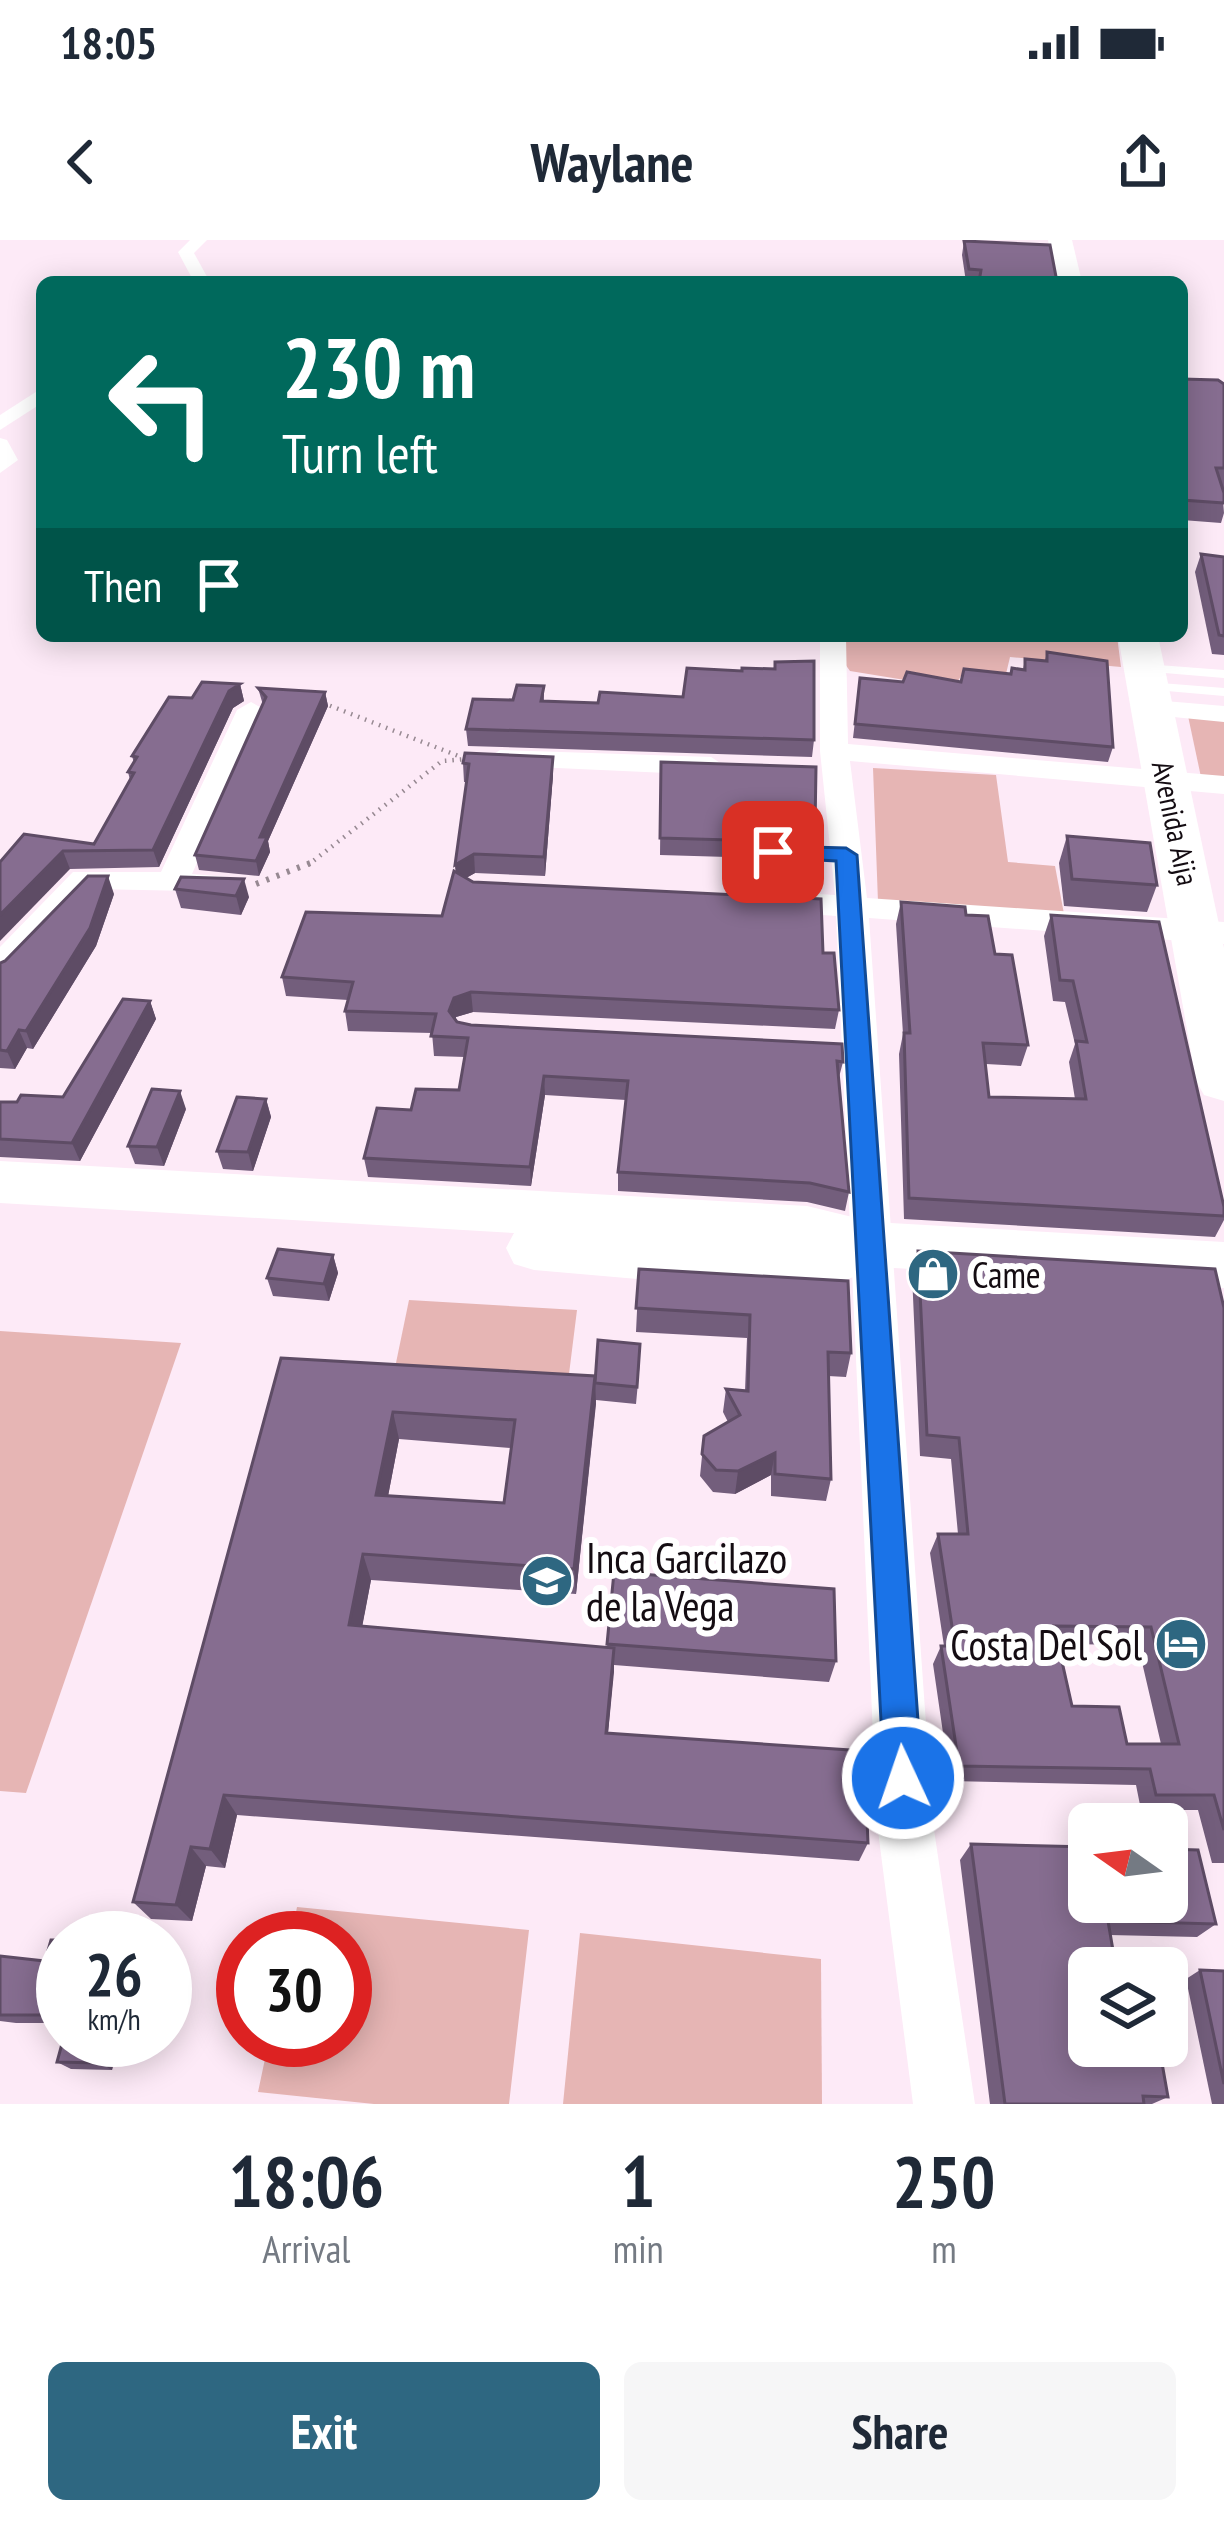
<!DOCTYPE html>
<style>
:root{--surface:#fff;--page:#f6f6f7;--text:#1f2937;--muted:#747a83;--accent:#2e6781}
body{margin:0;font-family:"PT Sans Narrow",sans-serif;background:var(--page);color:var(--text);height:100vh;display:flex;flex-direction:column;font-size:45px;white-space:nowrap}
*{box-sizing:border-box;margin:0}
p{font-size:39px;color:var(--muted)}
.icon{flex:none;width:66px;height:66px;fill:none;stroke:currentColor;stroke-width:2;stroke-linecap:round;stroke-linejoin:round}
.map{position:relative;height:1864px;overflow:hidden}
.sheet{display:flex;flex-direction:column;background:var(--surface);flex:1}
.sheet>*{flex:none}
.banner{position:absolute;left:36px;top:36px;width:1152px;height:366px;border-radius:18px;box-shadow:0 6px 30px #0003;background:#00695c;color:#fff;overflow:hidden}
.needle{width:78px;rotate:284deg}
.buttons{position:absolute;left:1068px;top:1563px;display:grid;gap:24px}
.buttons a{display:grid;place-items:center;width:120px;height:120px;border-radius:18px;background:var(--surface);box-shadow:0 6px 30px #0003;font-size:60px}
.speed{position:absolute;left:36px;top:1671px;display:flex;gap:24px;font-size:60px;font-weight:700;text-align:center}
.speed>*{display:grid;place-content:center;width:156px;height:156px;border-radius:50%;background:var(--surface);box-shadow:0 6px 30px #0003;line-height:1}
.speed small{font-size:30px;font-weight:400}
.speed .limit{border:18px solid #d22;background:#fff;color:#111}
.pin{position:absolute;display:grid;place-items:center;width:102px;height:102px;color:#fff;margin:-51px;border-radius:24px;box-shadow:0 6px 18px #0006}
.me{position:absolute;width:132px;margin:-66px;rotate:357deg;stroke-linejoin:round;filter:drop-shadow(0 0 9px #0008)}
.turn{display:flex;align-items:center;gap:42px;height:252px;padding:0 48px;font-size:54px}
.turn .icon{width:156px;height:156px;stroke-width:2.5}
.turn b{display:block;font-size:84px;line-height:102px}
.then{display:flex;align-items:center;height:114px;padding:0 48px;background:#0003;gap:24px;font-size:45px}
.eta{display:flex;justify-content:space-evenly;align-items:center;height:204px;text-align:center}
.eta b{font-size:72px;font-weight:700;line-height:84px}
.cta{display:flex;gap:24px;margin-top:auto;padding:24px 48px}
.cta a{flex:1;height:138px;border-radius:18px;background:var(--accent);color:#fff;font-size:48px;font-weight:700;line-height:138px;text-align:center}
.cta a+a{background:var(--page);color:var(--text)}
.status{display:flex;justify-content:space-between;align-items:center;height:84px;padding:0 60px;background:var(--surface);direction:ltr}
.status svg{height:33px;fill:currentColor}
header{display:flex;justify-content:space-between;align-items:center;height:156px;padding:0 48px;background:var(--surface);font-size:54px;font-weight:700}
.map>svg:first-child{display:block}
.green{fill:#e6b5b4}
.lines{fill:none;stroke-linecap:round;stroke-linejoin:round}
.path-far1{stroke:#978992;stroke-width:4.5;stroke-dasharray:1.5 6;stroke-linecap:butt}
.path{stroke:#978992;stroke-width:6;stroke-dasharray:3 8;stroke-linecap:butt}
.lane{fill:#fff;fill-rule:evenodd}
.street{fill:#fff;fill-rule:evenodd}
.secondary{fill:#fff;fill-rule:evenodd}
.primary{fill:#fff;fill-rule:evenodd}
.wall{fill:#735e7c;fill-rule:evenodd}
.shaded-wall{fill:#5e4c65}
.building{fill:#866d90;stroke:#5e4c65;stroke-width:3;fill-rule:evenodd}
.route{fill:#1a73e8;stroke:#114b97;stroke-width:3}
.labels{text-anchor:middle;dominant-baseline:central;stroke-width:12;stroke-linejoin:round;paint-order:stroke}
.far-street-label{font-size:30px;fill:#140c12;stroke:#fff}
.poi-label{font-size:36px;fill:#140c12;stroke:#fff;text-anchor:start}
.near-poi-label{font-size:42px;fill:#140c12;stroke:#fff;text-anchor:start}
</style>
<div class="status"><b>18:05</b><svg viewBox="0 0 49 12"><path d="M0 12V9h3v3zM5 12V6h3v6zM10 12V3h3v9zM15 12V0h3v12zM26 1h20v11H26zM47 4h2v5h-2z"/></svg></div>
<header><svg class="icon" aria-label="back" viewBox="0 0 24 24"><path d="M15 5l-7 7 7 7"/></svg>Waylane<svg class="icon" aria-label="share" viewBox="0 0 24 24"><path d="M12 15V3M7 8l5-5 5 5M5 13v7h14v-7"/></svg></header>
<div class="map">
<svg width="1224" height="1864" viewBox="0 0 1224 1864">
<rect width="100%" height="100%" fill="#fdeaf7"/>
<g class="green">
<path d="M839 396H1117L1121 427 1010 417 1006 434 965 429 954 448 850 431 840 417Z"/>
<path d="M1188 476 1224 479V538L1201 537Z"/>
<path d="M873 528 996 535 1008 622 1055 626 1064 674 878 662Z"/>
<path d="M409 1060 577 1070 566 1158 391 1147Z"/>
<path d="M0 1091 181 1103 26 1553 0 1551Z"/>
<path d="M297 1667 529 1690 509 1864H374L258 1852 269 1800H345V1698H291Z"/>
<path d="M580 1693 821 1719 822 1864H563Z"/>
</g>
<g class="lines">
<g class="path-far1">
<path d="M323 463 461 517"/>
<path d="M308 625 442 521 467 519"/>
</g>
<path class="path" d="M256 644 313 622"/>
<g class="lane">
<path d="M1145 424 1224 430V438L1141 431V425Z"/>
<path d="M1148 442 1224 448V456L1144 449V443Z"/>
</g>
<g class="street">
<path d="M190 0H207L194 13 210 42H194L178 12Z"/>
<path d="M42 148V163L0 190V175Z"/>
<path d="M0 198 7 200 18 220 0 233Z"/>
<path d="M820 396H846L848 504 1224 536V554L850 521 867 658 1224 682V704L869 678 933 1583 975 1864H913L877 1583 836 676 769 671 753 661 769 651 835 655 820 511Z"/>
<path d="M1153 460 1224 466V482L1143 474 1139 468 1143 462Z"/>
<path d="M251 462 265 470 192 634 240 638 245 645 240 652 92 649 12 735 0 738V707L73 632H161L237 470Z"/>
<path d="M500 510 711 517 725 526 711 535 490 525 486 519Z"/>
</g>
<path class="secondary" d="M0 921 807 966 873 982 1224 1002V1048L878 1027 811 1054 534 1030 514 1024 506 1008 514 993 0 963Z"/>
<g class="primary">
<path d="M1048 0H1072L1082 42H1056Z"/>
<path d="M1118 396H1158L1224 708V861L1204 855 1196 841Z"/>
</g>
</g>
<g class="wall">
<path d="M964 1 1057 42H966L962 15Z"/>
<path d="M1182 139 1224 144V248H1222L1224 273 1221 283 1182 280Z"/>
<path d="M1201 314 1224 317V415L1212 414 1195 332Z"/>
<path d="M1047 412 1113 507 1108 522 853 498 860 438 903 442H961L1011 434 1023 430 1025 419 1045 421Z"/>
<path d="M240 444 244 461 233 468 159 627 70 629 0 622 94 604 130 540 128 532 134 523 132 516 192 458Z"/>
<path d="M544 446V461L814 500 812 517 468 506 466 489 513 460Z"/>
<path d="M258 448 325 452 328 466 268 601 270 612 259 636 199 630 195 615 263 465Z"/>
<path d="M553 517V535L545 636 475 633 466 638 473 642 823 713 839 770 835 789 473 772 456 777 455 780 457 782 471 785 843 822 838 841 849 952 845 971 807 962 618 951V932L626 860 545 855 531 946 368 937 364 918 411 870 459 850 465 817 434 816 432 793 348 791 345 771 348 760 286 756 282 737 442 676 456 632 455 625 466 542H464L463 523Z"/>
<path d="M661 522 815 588 813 603 818 631 815 650 731 645 733 605 729 608 728 617 660 615Z"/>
<path d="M1067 596 1157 645 1147 672 1064 666 1059 623Z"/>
<path d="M175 649 249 657 241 675 181 668Z"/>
<path d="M114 654 96 706 33 809 27 808 15 829 0 828V723L5 721Z"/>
<path d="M901 662 966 675 995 714 1028 805 1021 826 986 824 989 857 1075 859 1069 822 1075 804 1065 762 1053 761 1044 696 1051 675 1224 967V980L1215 997 904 979 899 814 903 794 896 684Z"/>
<path d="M150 761 156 779 80 921 0 917V862H17L63 857Z"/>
<path d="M266 859 271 877 253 931 223 929 217 911Z"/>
<path d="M186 869 164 926 135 924 128 906Z"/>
<path d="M918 1011 1224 1068V1623H1212L1198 1570H1141L1136 1545 950 1541 933 1424 941 1406H944L930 1313 938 1294H958L951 1219 920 1216 912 1034ZM1058 1404 1138 1405 1161 1504H1127L1072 1466Z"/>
<path d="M333 1015 338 1033 329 1061 273 1056 267 1038Z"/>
<path d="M639 1029 851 1113 846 1137 828 1136 831 1239 826 1261 771 1256V1235L735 1254 713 1252 700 1236 704 1196 728 1182 723 1172 726 1149 745 1151 747 1098 636 1092Z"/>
<path d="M281 1118 594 1136 640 1121 636 1164 596 1160 576 1354 371 1340 362 1386 607 1408 614 1332 836 1421 829 1442 614 1425 608 1493 868 1603 859 1621 237 1575 225 1628 206 1626 192 1681 151 1679 133 1662ZM399 1199 511 1208 504 1263 388 1256Z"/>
<path d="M971 1604 1216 1684 1197 1697 1110 1695 1089 1728 1168 1857 1152 1864H990L960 1620Z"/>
<path d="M63 1700V1783H16L0 1781V1716L45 1721Z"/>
<path d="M1200 1730 1224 1731V1864H1212L1186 1739Z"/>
<path d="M63 1800H119L112 1830 71 1829 57 1822Z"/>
</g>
<g class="shaded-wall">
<path d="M240 444 244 461 233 468 159 627 153 610 229 451Z"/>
<path d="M325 452 328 466 268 601 270 612 259 636 256 621 260 597Z"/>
<path d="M553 517V535L545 636 544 617Z"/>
<path d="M739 586 737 602 729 608 730 600 727 593Z"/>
<path d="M63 611 70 629 0 701V675Z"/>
<path d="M474 614 475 633 457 643 455 625Z"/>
<path d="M108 636 114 654 96 706 33 809 26 791Z"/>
<path d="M244 639 249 657 241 675 236 656Z"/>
<path d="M471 752 473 772 456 777 451 790 449 771 454 758Z"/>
<path d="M150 761 156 779 80 921 72 903Z"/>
<path d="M19 790 27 808 15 829 7 811Z"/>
<path d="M544 836 545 855 531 946 530 927Z"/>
<path d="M180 851 186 869 164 926 157 907Z"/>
<path d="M266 859 271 877 253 931 248 912Z"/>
<path d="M333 1015 338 1033 329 1061 324 1044Z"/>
<path d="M595 1136 596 1164 576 1354 574 1329Z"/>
<path d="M393 1172 399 1199 383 1282 376 1255Z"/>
<path d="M775 1213 771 1235 735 1254 738 1231Z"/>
<path d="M363 1314 371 1340 358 1409 349 1385Z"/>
<path d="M614 1408V1432L606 1514V1493Z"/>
<path d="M224 1555 237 1575 225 1628 210 1609Z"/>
<path d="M191 1607 206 1626 192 1681 176 1665Z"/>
<path d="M105 1800H119L112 1830 100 1823Z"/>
</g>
<g class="building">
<path d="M964 1 1050 5 1057 42H979L981 30 969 29Z"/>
<path d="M1182 139 1218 140 1224 144V228H1216L1224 253V263L1182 260Z"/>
<path d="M1201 314 1224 317V396L1219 395Z"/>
<path d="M1047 412 1107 421 1113 507 855 484 860 438 903 442 907 432 961 442 964 429 1011 434 1012 428 1025 430V419L1047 421Z"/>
<path d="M814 421V500L466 489 473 459 513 460 517 445 544 446 541 461 598 463 600 452 683 457 687 428 742 431V428L775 429V422Z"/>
<path d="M202 442 240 444 229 451 153 610 63 611 0 675V622L24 594 94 604 134 533 128 532 137 517 132 516 169 457 192 458Z"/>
<path d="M258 448 325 452 260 597H267L256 621 195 615 266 457Z"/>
<path d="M465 513 553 517 544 617 474 614 455 625 469 524 463 523Z"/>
<path d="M661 522 816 527 815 588 739 586 727 593 730 600 660 598Z"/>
<path d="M1067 596 1150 603 1157 645 1072 639Z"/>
<path d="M733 600 816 604 818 631 733 627Z"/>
<path d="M454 631 473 642 821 659 823 713H834L839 770 471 752 454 758 449 771 457 782 471 785 842 804 843 822 837 821 849 952 810 943 618 932 628 841 544 836 530 927 364 918 377 868 411 870 416 849 459 850 468 798 431 796 436 774 345 771 353 742 282 737 306 672 442 676Z"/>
<path d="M88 636H108L90 688 26 791 19 790 7 811 0 810V723L5 721Z"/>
<path d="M181 637 244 639 236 656 175 649Z"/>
<path d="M901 662 965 667 966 675 988 676 995 714 1012 715 1028 805 983 803 989 857 1086 859 1076 801 1087 802 1073 741 1060 740 1051 675 1159 682 1224 967V976L909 958 904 793H910Z"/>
<path d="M123 759 150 761 72 903 0 899V862H17L21 855 63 857Z"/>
<path d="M152 849 180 851 157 907 128 906Z"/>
<path d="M237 857 266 859 248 912 217 911Z"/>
<path d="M278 1009 333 1015 324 1044 267 1038Z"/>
<path d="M918 1011 1215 1029 1224 1068V1590L1214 1555H1156L1150 1529 959 1526 941 1406H955L938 1294H968L959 1198 927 1195ZM1054 1386 1151 1387 1179 1504H1127L1119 1467 1072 1466Z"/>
<path d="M639 1029 848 1041 851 1113 828 1112 831 1239 775 1234V1213L738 1231 716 1230 702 1214 704 1196 740 1175 726 1149 748 1151 750 1075 636 1068Z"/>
<path d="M598 1100 640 1104 637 1147 595 1143Z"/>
<path d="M281 1118 595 1136 574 1329 363 1314 349 1385 614 1408 606 1493 864 1511 868 1603 224 1555 210 1609 191 1607 176 1665 133 1662ZM393 1172 515 1180 504 1263 376 1255Z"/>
<path d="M614 1332 834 1349 836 1421 607 1404Z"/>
<path d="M971 1604 1089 1607V1662H1167V1609L1198 1610 1216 1684 1108 1681 1116 1728H1089V1806H1159L1168 1857 1143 1856 1144 1864H1005Z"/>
<path d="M291 1693 333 1697 290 1698Z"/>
<path d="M51 1700H63V1775H0V1716L45 1721Z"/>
<path d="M1200 1730 1224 1731V1844Z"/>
<path d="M63 1800H105L100 1823 57 1822Z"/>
</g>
<path class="route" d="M773 606 846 608 857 615 922 1538 916 1551 903 1557 889 1551 884 1538 836 621 765 617 762 612Z"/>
<defs>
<g id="shop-disc" transform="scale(2.7)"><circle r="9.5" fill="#2e6781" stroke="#fff"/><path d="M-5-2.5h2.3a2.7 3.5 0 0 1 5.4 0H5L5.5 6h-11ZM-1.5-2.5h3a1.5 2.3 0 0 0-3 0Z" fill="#fff"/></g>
<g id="school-disc" transform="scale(2.7)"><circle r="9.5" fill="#2e6781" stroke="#fff"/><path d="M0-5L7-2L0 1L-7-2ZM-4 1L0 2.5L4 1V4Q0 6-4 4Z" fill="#fff"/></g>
<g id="hotel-disc" transform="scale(2.7)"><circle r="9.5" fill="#2e6781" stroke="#fff"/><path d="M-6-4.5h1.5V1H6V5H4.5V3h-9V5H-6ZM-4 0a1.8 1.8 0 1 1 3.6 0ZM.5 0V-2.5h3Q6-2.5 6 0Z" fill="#fff"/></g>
</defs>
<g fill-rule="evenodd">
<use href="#shop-disc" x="933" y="1034"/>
<use href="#school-disc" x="547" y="1341"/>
<use href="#hotel-disc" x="1181" y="1404"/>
</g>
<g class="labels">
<g class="far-street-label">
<text transform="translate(1176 583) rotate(78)">Avenida Aija</text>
</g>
<g class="poi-label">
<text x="972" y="1034">Came</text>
</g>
<g class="near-poi-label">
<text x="586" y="1317">Inca Garcilazo<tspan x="586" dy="48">de la Vega</tspan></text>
<text x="1142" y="1404" text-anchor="end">Costa Del Sol</text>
</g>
</g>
</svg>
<div class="buttons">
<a><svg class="needle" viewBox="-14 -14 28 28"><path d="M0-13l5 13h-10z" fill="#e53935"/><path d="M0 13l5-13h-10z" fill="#747a83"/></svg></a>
<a><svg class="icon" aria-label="layers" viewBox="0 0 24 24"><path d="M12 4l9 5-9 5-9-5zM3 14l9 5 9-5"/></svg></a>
</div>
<div class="speed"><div>26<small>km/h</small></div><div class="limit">30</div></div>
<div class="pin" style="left:773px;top:612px;background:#d93025"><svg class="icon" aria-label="arrive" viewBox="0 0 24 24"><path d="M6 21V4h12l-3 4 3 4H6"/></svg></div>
<svg class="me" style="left:903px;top:1538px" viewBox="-20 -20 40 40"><circle r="17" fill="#1a73e8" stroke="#fff" stroke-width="3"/><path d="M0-11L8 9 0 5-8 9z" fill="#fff"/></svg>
<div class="banner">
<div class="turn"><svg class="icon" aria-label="left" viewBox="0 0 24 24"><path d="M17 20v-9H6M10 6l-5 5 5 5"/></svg><div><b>230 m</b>Turn left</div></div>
<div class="then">Then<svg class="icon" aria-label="arrive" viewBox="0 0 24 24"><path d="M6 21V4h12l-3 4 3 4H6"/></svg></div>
</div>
</div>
<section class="sheet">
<div class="eta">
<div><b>18:06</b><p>Arrival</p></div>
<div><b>1</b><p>min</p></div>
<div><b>250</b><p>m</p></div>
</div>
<div class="cta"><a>Exit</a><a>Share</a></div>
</section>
